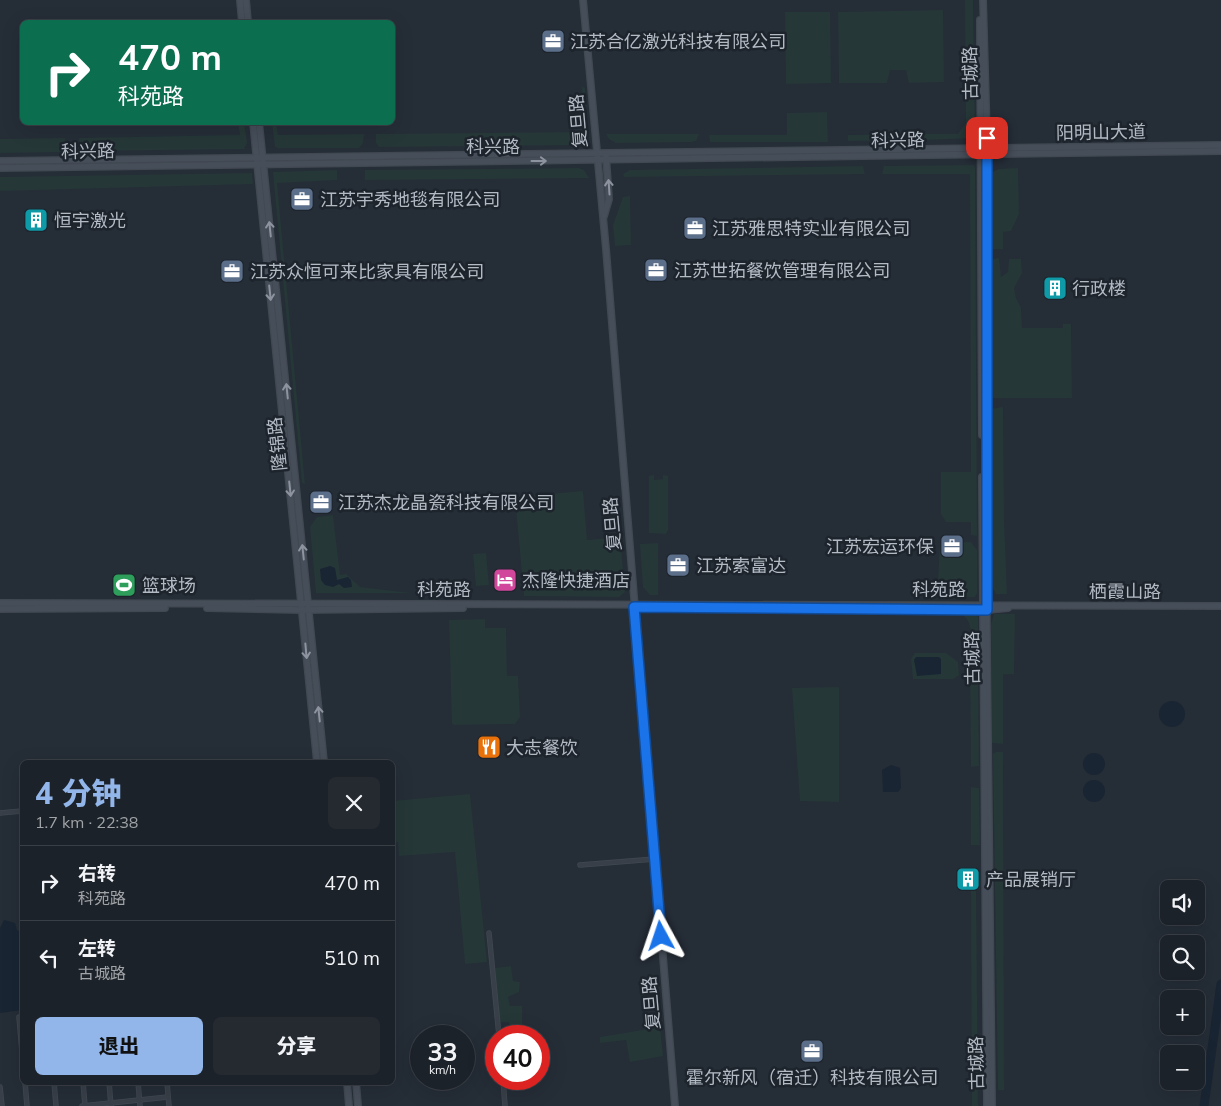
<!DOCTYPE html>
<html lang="zh">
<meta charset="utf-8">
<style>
:root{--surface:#1c2229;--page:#252a31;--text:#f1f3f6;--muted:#a0a4a8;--line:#3a3f46;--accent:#92b6ea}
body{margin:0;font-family:Mulish,"Noto Sans SC",sans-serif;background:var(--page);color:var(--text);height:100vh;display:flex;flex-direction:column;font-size:19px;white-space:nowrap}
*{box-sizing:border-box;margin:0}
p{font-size:16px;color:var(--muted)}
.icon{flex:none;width:28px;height:28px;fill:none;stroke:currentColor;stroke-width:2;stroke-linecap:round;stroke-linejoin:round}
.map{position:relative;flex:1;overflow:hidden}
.side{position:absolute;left:20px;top:760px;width:375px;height:325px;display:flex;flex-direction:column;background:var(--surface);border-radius:8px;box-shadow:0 5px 20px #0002,0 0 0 1px var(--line)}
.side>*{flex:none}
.top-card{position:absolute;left:20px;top:20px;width:375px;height:105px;border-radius:8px;box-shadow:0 5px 20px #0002,0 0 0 1px var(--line);background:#0b6e4f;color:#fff;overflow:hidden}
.fabs{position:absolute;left:1160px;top:880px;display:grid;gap:10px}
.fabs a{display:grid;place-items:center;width:45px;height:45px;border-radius:8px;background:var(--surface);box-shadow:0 5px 20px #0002,0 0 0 1px var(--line);font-size:25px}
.speed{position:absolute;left:410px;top:1025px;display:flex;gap:10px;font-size:25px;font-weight:700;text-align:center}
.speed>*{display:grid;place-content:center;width:65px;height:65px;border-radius:50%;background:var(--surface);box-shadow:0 5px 20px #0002,0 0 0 1px var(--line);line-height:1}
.speed small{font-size:12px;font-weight:400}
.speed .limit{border:8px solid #d22;background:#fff;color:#111}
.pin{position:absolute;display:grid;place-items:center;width:42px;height:42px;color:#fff;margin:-21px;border-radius:10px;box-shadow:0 2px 8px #0006}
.me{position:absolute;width:55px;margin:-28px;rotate:355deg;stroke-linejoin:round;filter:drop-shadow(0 0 4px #0008)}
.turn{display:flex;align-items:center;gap:18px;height:105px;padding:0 15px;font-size:22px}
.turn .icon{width:65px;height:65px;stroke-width:2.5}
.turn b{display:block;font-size:35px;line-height:42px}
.round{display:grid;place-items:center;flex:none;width:52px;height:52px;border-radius:8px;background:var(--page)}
.head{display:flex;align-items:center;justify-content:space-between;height:85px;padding:0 15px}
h1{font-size:30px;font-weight:800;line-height:38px;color:var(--accent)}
.cta{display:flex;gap:10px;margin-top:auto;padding:10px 15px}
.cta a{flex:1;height:58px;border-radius:8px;background:var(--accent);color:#111;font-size:20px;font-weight:800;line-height:58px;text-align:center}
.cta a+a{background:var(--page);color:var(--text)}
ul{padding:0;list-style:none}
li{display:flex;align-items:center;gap:15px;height:75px;padding:0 15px;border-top:1px solid var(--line)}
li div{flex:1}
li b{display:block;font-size:19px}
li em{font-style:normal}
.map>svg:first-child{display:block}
.green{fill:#263738}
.water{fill:#192533}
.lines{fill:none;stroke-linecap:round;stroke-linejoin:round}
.river{stroke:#192533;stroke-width:9}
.street-casing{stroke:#414851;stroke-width:5.5}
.secondary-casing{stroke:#414851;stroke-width:8}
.street{stroke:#383f48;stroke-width:4}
.secondary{stroke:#464e5a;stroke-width:5.5}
.oneway{stroke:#8d949f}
.route-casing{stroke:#114b97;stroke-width:12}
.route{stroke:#1a73e8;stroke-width:9}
.labels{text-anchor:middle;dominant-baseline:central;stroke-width:5;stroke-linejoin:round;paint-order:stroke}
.poi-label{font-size:18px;fill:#b3bac4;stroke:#1d242c;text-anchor:start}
.street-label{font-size:18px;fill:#b3bac4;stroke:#1d242c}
</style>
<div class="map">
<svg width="1221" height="1106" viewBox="0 0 1221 1106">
<rect width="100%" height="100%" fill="#252d37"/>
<g class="green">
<path d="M965 0H973L975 138 924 140V134H958L966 123Z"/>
<path d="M943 10 944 82 909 83 906 70H890L887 83H839L838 12Z"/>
<path d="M785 12H830L831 83 786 84Z"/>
<path d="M582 86 585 88 587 131 576 145 379 147 376 143V134L584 132Z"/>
<path d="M827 112 828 142H710L709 135H787V113Z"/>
<path d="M244 123 247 143 244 149 82 151 79 138 240 135 238 123Z"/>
<path d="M272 123H276L278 135 364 134 363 143 359 148H278L275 147Z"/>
<path d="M606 134H699L696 141 691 142 616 143 609 139Z"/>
<path d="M916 134 915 140 848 141V135Z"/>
<path d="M65 138 64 152 0 153V139Z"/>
<path d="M974 165 975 168 977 536 971 535V522H946L941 514V472H971L970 174H882L884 166Z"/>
<path d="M863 166 865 174 624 177 623 174 630 170Z"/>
<path d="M579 168 584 170 589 178 365 180V170Z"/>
<path d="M1018 168 1019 214 1011 231 1003 232V249H992L989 244V174L999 169Z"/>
<path d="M337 170V180L277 183 305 484 302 483 273 172Z"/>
<path d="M252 173 253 184 0 191V177Z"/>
<path d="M630 196 631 245 615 246 613 225 623 197Z"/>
<path d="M999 258 1001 277 1008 272 1009 259H1021L1022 273 1014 288 1016 298 1021 308 1022 328H1063V324H1071L1072 398H991L989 263 992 259Z"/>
<path d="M1003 407 1004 520 1007 594H996L991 585 990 409Z"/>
<path d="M654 475V480L663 479V475L668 476V530L666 534 649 533V476Z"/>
<path d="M583 491 587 540 620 537 625 592 619 597 524 596 515 497Z"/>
<path d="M333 515 340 575 346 574 360 587 411 593H316L310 527 317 517Z"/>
<path d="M971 542 977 550V593L975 597H941V581L938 580 940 545 943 543Z"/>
<path d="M658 543V595H650L643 587 640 544Z"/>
<path d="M486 553 489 585 476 586 473 554Z"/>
<path d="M114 579H134V590L114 591Z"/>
<path d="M960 614 976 615 978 617V653H970C970 640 975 620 960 614Z"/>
<path d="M994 614H1015L1014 674H1003V744L992 743 991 625Z"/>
<path d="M485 619V628H506L507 676H518L520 717 515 724 454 725 452 723 449 620Z"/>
<path d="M915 653H946L958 662 959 675 953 679H913L911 659Z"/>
<path d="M970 664 978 667 979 766 971 767Z"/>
<path d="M839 687V802L800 801 792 688Z"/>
<path d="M996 752H1003L1004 1090H998L993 754Z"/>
<path d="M971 787 979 788 980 845H971Z"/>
<path d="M470 794 487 962 465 964 455 852 399 856 398 842H393L392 801Z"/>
<path d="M971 889H976L978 1106H972Z"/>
<path d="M511 966 513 981 520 982 519 992 508 997 510 1006H522V1027L517 1035 515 1034V1030L510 1029 509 1022H500L495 968Z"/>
<path d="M660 1027 663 1056 630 1062 626 1040 600 1043V1037Z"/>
</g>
<g class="water">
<path d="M330 566 335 568 337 580 348 577 351 580 352 587 344 588 339 584 333 587 325 585 321 580 320 569Z"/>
<path d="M916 657H939L941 659V674L917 676 914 660Z"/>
<circle cx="1172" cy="714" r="13"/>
<circle cx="1094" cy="764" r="11"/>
<path d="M891 765 900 768 901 788 898 792H883L882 770Z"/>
<circle cx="1094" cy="791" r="11"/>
<path d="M4 920 15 923 17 930 22 933V1010L0 1013V928Z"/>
</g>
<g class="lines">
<path class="river" d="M1204 1106 1221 984"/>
<g class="street-casing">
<g id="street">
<path d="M0 813 22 811"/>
<path d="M580 865 655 859"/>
<path d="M489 933 499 1036"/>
<path d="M19 1017 22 1052"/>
<path d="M503 1079 505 1106"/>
<path d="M25 1082 27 1106"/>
<path d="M54 1082 56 1106"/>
<path d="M83 1082 85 1106"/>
<path d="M109 1082 111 1106"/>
<path d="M138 1082 140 1106"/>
<path d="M167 1082 169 1106"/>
<path d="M0 1087 2 1106"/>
<path d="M82 1106 168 1097"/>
</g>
</g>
<g class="secondary-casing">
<g id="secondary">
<path d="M240 0 242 22"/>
<path d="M246 0 248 22"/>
<path d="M583 0 606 249 675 1106"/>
<path d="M983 0 987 139 985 464 992 1106"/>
<path d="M980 20 982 435"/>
<path d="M253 122 317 762"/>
<path d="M259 122 324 762"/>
<path d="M0 161 1221 145"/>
<path d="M0 168 1221 151"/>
<path d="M604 216 609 199 606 156"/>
<path d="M982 477 987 1106"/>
<path d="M0 603 1221 606"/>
<path d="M207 608 302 610 463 608"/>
<path d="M817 608 987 610 1008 608"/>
<path d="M0 609 165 608"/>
<path d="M347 1082 349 1106"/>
<path d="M356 1082 358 1106"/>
</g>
</g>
<use href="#street" class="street"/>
<use href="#secondary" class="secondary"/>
</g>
<defs><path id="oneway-shaft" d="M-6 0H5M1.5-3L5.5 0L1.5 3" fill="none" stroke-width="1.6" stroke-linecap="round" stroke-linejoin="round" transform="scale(1.25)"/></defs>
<g class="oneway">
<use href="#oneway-shaft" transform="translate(539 161)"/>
<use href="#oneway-shaft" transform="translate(609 187) rotate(-94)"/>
<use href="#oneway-shaft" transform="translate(270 229) rotate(-96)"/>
<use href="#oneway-shaft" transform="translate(270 293) rotate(84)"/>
<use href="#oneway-shaft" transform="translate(287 391) rotate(-96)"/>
<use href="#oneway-shaft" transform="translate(290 489) rotate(84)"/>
<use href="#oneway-shaft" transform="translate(303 552) rotate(-96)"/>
<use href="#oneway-shaft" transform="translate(306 651) rotate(85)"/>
<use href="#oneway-shaft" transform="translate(319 714) rotate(-96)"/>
</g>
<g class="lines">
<g class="route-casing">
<path id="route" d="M661 936 634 607 987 610V138"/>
</g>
<use href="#route" class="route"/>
</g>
<defs>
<g id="office-square" transform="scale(1.25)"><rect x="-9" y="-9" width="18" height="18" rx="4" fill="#5c6f8a" stroke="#1d242c"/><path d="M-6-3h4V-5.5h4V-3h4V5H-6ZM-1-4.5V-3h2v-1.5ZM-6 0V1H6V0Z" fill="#fff"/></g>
<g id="building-square" transform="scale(1.25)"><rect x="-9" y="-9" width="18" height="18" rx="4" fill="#0f9aa8" stroke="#1d242c"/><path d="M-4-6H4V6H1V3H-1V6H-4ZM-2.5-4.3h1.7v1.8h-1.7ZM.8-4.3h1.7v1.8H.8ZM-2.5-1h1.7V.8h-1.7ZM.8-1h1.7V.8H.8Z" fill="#fff"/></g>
<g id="hotel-square" transform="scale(1.25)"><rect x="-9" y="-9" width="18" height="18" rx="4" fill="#d1479c" stroke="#1d242c"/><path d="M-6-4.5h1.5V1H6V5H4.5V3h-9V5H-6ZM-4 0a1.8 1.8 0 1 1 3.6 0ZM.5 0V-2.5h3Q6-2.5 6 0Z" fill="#fff"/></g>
<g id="stadium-square" transform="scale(1.25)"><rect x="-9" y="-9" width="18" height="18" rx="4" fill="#2e9e5b" stroke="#1d242c"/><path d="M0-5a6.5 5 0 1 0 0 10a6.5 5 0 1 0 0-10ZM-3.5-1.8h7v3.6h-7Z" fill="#fff"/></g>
<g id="restaurant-square" transform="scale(1.25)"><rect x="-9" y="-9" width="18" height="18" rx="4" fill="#e8710a" stroke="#1d242c"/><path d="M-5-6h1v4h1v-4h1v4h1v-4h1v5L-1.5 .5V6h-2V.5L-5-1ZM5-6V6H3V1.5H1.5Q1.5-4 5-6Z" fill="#fff"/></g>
</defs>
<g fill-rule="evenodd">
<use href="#office-square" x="553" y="41"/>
<use href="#office-square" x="302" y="199"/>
<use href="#building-square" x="36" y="220"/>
<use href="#office-square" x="695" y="228"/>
<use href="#office-square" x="656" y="270"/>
<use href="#office-square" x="232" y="271"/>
<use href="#building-square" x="1055" y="288"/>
<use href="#office-square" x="321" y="502"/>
<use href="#office-square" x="952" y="546"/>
<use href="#office-square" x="678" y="565"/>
<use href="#hotel-square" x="505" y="580"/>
<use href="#stadium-square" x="124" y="585"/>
<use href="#restaurant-square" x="489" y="747"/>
<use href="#building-square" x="968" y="879"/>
<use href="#office-square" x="812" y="1051"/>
</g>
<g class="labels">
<g class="poi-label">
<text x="570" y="41">江苏合亿激光科技有限公司</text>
<text x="320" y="199">江苏宇秀地毯有限公司</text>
<text x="54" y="220">恒宇激光</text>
<text x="712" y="228">江苏雅思特实业有限公司</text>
<text x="674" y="270">江苏世拓餐饮管理有限公司</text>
<text x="250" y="271">江苏众恒可来比家具有限公司</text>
<text x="1072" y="288">行政楼</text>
<text x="338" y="502">江苏杰龙晶瓷科技有限公司</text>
<text x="934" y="546" text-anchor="end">江苏宏运环保</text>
<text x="696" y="565">江苏索富达</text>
<text x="522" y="580">杰隆快捷酒店</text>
<text x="142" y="585">篮球场</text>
<text x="506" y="747">大志餐饮</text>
<text x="986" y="879">产品展销厅</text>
<text x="812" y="1077" text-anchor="middle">霍尔新风（宿迁）科技有限公司</text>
</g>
<g class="street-label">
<text transform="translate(970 73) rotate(-91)">古城路</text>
<text transform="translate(578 121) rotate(-95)">复旦路</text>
<text transform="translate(1101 132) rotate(-1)">阳明山大道</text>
<text transform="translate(898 140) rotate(-1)">科兴路</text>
<text x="493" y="146">科兴路</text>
<text transform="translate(88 151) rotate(-1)">科兴路</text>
<text transform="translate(277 444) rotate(-96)">隆锦路</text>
<text transform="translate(612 524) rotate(-95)">复旦路</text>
<text x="444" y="589">科苑路</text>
<text x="939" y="589">科苑路</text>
<text x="1125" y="591">栖霞山路</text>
<text transform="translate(972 658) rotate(-91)">古城路</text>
<text transform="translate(651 1003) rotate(-95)">复旦路</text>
<text transform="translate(976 1063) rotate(-91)">古城路</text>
</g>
</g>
</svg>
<div class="fabs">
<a><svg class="icon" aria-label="sound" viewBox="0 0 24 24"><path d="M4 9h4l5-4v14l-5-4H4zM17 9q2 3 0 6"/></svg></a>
<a><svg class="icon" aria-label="search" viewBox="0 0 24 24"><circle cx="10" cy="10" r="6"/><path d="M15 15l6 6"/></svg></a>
<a>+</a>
<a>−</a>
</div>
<div class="speed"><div>33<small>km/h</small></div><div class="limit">40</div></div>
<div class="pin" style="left:987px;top:138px;background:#d93025"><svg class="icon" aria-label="arrive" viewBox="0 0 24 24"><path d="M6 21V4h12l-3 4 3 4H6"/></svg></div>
<svg class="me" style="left:661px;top:936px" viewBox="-20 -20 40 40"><path d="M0-17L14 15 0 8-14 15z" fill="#1a73e8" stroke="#fff" stroke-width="4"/></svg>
<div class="top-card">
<div class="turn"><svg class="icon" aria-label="right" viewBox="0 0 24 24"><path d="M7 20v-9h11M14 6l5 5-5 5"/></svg><div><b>470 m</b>科苑路</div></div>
</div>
<section class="side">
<div class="head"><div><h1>4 分钟</h1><p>1.7 km · 22:38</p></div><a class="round"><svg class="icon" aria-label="close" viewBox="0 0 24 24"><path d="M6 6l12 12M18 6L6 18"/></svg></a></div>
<ul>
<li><svg class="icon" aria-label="right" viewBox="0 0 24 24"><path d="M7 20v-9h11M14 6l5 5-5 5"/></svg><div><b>右转</b><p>科苑路</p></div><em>470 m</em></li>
<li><svg class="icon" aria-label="left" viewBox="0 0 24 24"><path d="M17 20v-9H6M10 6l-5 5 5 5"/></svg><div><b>左转</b><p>古城路</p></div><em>510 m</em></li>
</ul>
<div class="cta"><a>退出</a><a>分享</a></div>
</section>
</div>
